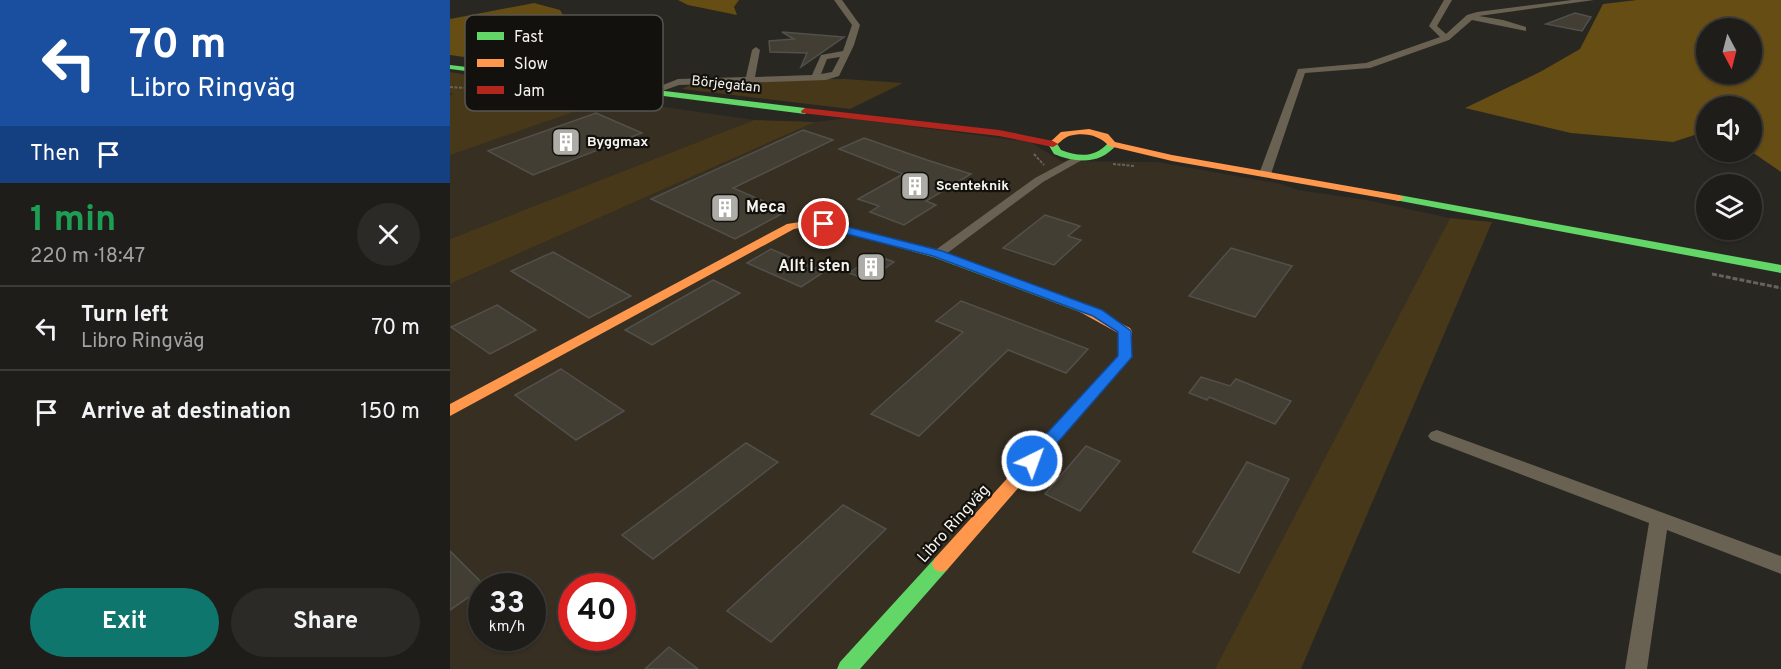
<!DOCTYPE html>
<meta charset="utf-8">
<style>
:root{--surface:#1f1d1a;--page:#2c2a27;--text:#f1f3f6;--muted:#a1a2a2;--line:#3c3b39;--accent:#0f766e}
body{margin:0;font-family:Overpass,sans-serif;background:var(--page);color:var(--text);height:100vh;display:flex;flex-direction:column;font-size:22px;white-space:nowrap}
*{box-sizing:border-box;margin:0}
p{font-size:20px;color:var(--muted)}
.icon{flex:none;width:33px;height:33px;fill:none;stroke:currentColor;stroke-width:2;stroke-linecap:round;stroke-linejoin:round}
.map{position:relative;flex:1;overflow:hidden}
.side{display:flex;flex-direction:column;background:var(--surface);width:450px}
.side>*{flex:none}
.top-card{background:#1a4fa0;color:#fff;overflow:hidden}
.needle{width:39px;rotate:173deg}
.controls{position:absolute;left:1246px;top:18px;display:grid;gap:12px}
.controls a{display:grid;place-items:center;width:66px;height:66px;border-radius:50%;background:var(--surface);box-shadow:0 2px 4px #0004,0 0 0 2px var(--line);font-size:30px}
.speed{position:absolute;left:18px;top:573px;display:flex;gap:12px;font-size:30px;font-weight:700;text-align:center}
.speed>*{display:grid;place-content:center;width:78px;height:78px;border-radius:50%;background:var(--surface);box-shadow:0 2px 4px #0004,0 0 0 2px var(--line);line-height:1}
.speed small{font-size:15px;font-weight:400}
.speed .limit{border:9px solid #d22;background:#fff;color:#111}
.pin{position:absolute;display:grid;place-items:center;width:51px;height:51px;color:#fff;margin:-26px;border:3px solid #fff;border-radius:50%;box-shadow:0 2px 6px #0007}
.me{position:absolute;width:66px;margin:-33px;rotate:42deg;stroke-linejoin:round;filter:drop-shadow(0 0 4px #0008)}
.turn{display:flex;align-items:center;gap:21px;height:126px;padding:0 30px;font-size:27px}
.turn .icon{width:78px;height:78px;stroke-width:2.5}
.turn b{display:block;font-size:42px;line-height:51px}
.then{display:flex;align-items:center;height:57px;padding:0 30px;background:#0003;gap:12px;font-size:22px}
.round{display:grid;place-items:center;flex:none;width:63px;height:63px;border-radius:32px;background:var(--page)}
.head{display:flex;align-items:center;justify-content:space-between;height:102px;padding:0 30px}
h1{font-size:36px;font-weight:700;line-height:45px;color:#1e9e55}
.primary-button{display:flex;gap:12px;margin-top:auto;padding:12px 30px}
.primary-button a{flex:1;height:69px;border-radius:36px;background:var(--accent);color:#fff;font-size:24px;font-weight:700;line-height:69px;text-align:center}
.primary-button a+a{background:var(--page);color:var(--text)}
ul{padding:0;list-style:none}
li{display:flex;align-items:center;gap:18px;height:84px;padding:0 30px;border-top:2px solid var(--line)}
li div{flex:1}
li b{display:block;font-size:22px}
li em{font-style:normal}
main{display:flex;flex:1;min-height:0}
.map>svg:first-child{display:block}
.built{fill:#362f22;fill-rule:evenodd}
.green{fill:#47381a}
.forest{fill:#664d13;fill-rule:evenodd}
.building{fill:#433e33;stroke:#52504c;stroke-width:1.5}
.lines{fill:none;stroke-linecap:round;stroke-linejoin:round}
.path-far1{stroke:#68635a;stroke-width:2;stroke-dasharray:3 1.5;stroke-linecap:butt}
.path{stroke:#68635a;stroke-width:3;stroke-dasharray:5 2;stroke-linecap:butt}
.street{fill:#696253;fill-rule:evenodd}
.fast{fill:#63d668;fill-rule:evenodd}
.slow{fill:#ff974d;fill-rule:evenodd}
.jam{fill:#b3261e;fill-rule:evenodd}
.route{fill:#1a73e8;stroke:#114b97;stroke-width:1.5}
.labels{text-anchor:middle;dominant-baseline:central;stroke-width:4.5;stroke-linejoin:round;paint-order:stroke}
.far-street-label{font-size:14px;fill:#f6f3ed;stroke:#13110d}
.far-poi-label{font-size:14px;font-weight:bold;fill:#f6f3ed;stroke:#13110d;text-anchor:start}
.poi-label{font-size:16px;font-weight:bold;fill:#f6f3ed;stroke:#13110d;text-anchor:start}
.street-label{font-size:16px;fill:#f6f3ed;stroke:#13110d}
.key{fill:#13110d;stroke:#575550;stroke-width:1.5}
.key-label{font-size:16px;fill:#f6f3ed}
</style>
<main>
<section class="side">
<div class="top-card">
<div class="turn"><svg class="icon" aria-label="left" viewBox="0 0 24 24"><path d="M17 20v-9H6M10 6l-5 5 5 5"/></svg><div><b>70 m</b>Libro Ringväg</div></div>
<div class="then">Then<svg class="icon" aria-label="arrive" viewBox="0 0 24 24"><path d="M6 21V4h12l-3 4 3 4H6"/></svg></div>
</div>
<div class="head"><div><h1>1 min</h1><p>220 m · 18:47</p></div><a class="round"><svg class="icon" aria-label="close" viewBox="0 0 24 24"><path d="M6 6l12 12M18 6L6 18"/></svg></a></div>
<ul>
<li><svg class="icon" aria-label="left" viewBox="0 0 24 24"><path d="M17 20v-9H6M10 6l-5 5 5 5"/></svg><div><b>Turn left</b><p>Libro Ringväg</p></div><em>70 m</em></li>
<li><svg class="icon" aria-label="arrive" viewBox="0 0 24 24"><path d="M6 21V4h12l-3 4 3 4H6"/></svg><div><b>Arrive at destination</b></div><em>150 m</em></li>
</ul>
<div class="primary-button"><a>Exit</a><a>Share</a></div>
</section>
<div class="map">
<svg width="1331" height="669" viewBox="0 0 1331 669">
<rect width="100%" height="100%" fill="#292722"/>
<g class="built">
<path d="M49 80 160 99 304 120 0 239V93L5 94Z"/>
<path d="M397 118 580 142 611 161 707 162 827 183 848 190 917 200 1000 218 768 669H0V284L365 122ZM32 586H82V638H32ZM122 586H172V638H122Z"/>
</g>
<g class="green">
<path d="M0 72 160 99 0 155V96L4 94 0 93Z"/>
<path d="M395 79 453 83 400 109 232 89 240 85 299 80Z"/>
<path d="M304 120 365 122 0 284V239Z"/>
<path d="M1000 218 1042 222 851 669H765Z"/>
</g>
<g class="forest">
<path d="M228 0H289L284 7 287 15 238 5Z"/>
<path d="M1187 0H1331V172L1302 152V106H1257V131L1223 142 1121 133 1015 108 1090 72 1130 49 1153 4ZM1257 28H1302V74H1257Z"/>
<path d="M84 3 110 10 124 33 152 37C112 77 48 61 0 55V19Z"/>
</g>
<g class="building">
<path d="M1125 13 1141 17 1132 31 1096 24Z"/>
<path d="M332 32 394 37 351 67 357 53 320 52 319 41 344 39Z"/>
<path d="M146 113 192 133 83 175 38 151Z"/>
<path d="M353 130 383 140 283 188 337 211 285 239 201 199Z"/>
<path d="M414 138 477 160 521 174 476 201 486 205 454 225 420 212 429 206 408 199 453 174 389 149Z"/>
<path d="M595 215 630 226 618 236 631 240 604 265 553 248Z"/>
<path d="M781 248 842 266 805 317 739 296Z"/>
<path d="M321 249 374 272 351 287 297 263Z"/>
<path d="M103 252 181 296 139 318 61 271Z"/>
<path d="M425 255 444 262 418 280 399 273Z"/>
<path d="M263 280 290 293 202 345 175 330Z"/>
<path d="M511 301 638 349 616 373 558 350 469 436 421 414 513 332 486 321Z"/>
<path d="M47 305 86 330 40 354 1 327Z"/>
<path d="M111 369 174 411 126 440 65 395Z"/>
<path d="M751 377 780 386 786 379 841 401 825 424 759 397 757 400 739 393Z"/>
<path d="M296 443 328 462 203 559 172 535Z"/>
<path d="M636 446 670 461 630 511 595 494Z"/>
<path d="M797 462 839 479 789 573 743 552Z"/>
<path d="M393 505 436 529 321 642 277 611Z"/>
<path d="M0 551 35 586 0 610Z"/>
<path d="M219 647 248 669H195Z"/>
</g>
<g class="lines">
<g class="path-far1">
<path d="M0 87 65 91"/>
<path d="M584 154 594 165"/>
<path d="M663 164 685 166"/>
</g>
<path class="path" d="M1262 274 1331 288"/>
<g class="street">
<path d="M384 0H392L410 25 404 45 389 76 376 80 229 85 198 96 193 93 228 79 296 77 302 50 306 47 310 50 305 77 362 75 371 55 393 51 402 25ZM390 57 382 72 371 74 377 59Z"/>
<path d="M994 0H1002L987 26 996 34 1017 15 1027 12 1122 0H1144L1029 16 1053 20 1076 27V31L1022 20 999 40 920 68 855 73 821 174 819 176H811L809 174 848 69 916 63 990 37 979 26Z"/>
<path d="M628 155 633 158 632 160 593 182 492 257H482L480 254 585 178Z"/>
<path d="M987 430 1331 556V574L1217 530 1197 669H1175L1199 523 981 440 978 436 981 432Z"/>
</g>
<g class="fast">
<path d="M0 65 355 108 359 111 355 114 0 69Z"/>
<path d="M600 142H606L611 150C629 157 645 158 659 142L667 144C651 165 626 163 604 154L598 144Z"/>
<path d="M949 195 1331 265V273L945 200 944 198Z"/>
<path d="M374 221 491 251 640 306 641 309 635 313 630 312 483 257 374 227 350 228 344 225 350 222Z"/>
<path d="M491 556 497 558 500 564 497 570 410 669H387L390 662 485 558Z"/>
</g>
<g class="slow">
<path d="M639 129 658 134 665 142 722 155 949 195 954 198 949 201 722 161 659 146C649 135 634 132 619 136 613 138 609 144 603 147L598 144 611 132Z"/>
<path d="M350 222 354 223V227L344 229 0 416V404L337 224Z"/>
<path d="M635 305 680 328 682 331V357L497 570 491 572 485 570 482 564 485 558 668 356V333L630 312 629 309Z"/>
</g>
<path class="jam" d="M355 108 549 130 603 141 608 144 603 147 549 136 352 113 351 111Z"/>
</g>
<path class="route" d="M374 221 492 251 652 310 681 331 682 357 588 465H576L574 461 576 456 668 356V332L643 316 483 256 370 227 368 224Z"/>
<defs>
<g id="building-square" transform="scale(1.5)"><rect x="-9" y="-9" width="18" height="18" rx="4" fill="#aeaca6" stroke="#13110d"/><path d="M-4-6H4V6H1V3H-1V6H-4ZM-2.5-4.3h1.7v1.8h-1.7ZM.8-4.3h1.7v1.8H.8ZM-2.5-1h1.7V.8h-1.7ZM.8-1h1.7V.8H.8Z" fill="#fff"/></g>
</defs>
<g fill-rule="evenodd">
<use href="#building-square" x="116" y="142"/>
<use href="#building-square" x="465" y="186"/>
<use href="#building-square" x="275" y="208"/>
<use href="#building-square" x="421" y="267"/>
</g>
<g class="labels">
<g class="far-street-label">
<text transform="translate(276 85) rotate(6)">Börjegatan</text>
</g>
<g class="far-poi-label">
<text x="137" y="142">Byggmax</text>
<text x="486" y="186">Scenteknik</text>
</g>
<g class="poi-label">
<text x="296" y="208">Meca</text>
<text x="400" y="267" text-anchor="end">Allt i sten</text>
</g>
<g class="street-label">
<text transform="translate(504 524) rotate(-48)">Libro Ringväg</text>
</g>
</g>
<rect x="15" y="15" width="198" height="96" rx="9" class="key"/>
<rect x="27" y="32" width="27" height="8" fill="#63d668"/>
<rect x="27" y="59" width="27" height="8" fill="#ff974d"/>
<rect x="27" y="86" width="27" height="8" fill="#b3261e"/>
<g class="key-label">
<text x="64" y="42">Fast</text>
<text x="64" y="69">Slow</text>
<text x="64" y="96">Jam</text>
</g>
</svg>
<div class="controls">
<a><svg class="needle" viewBox="-14 -14 28 28"><path d="M0-13l5 13h-10z" fill="#e53935"/><path d="M0 13l5-13h-10z" fill="#a1a2a2"/></svg></a>
<a><svg class="icon" aria-label="sound" viewBox="0 0 24 24"><path d="M4 9h4l5-4v14l-5-4H4zM17 9q2 3 0 6"/></svg></a>
<a><svg class="icon" aria-label="layers" viewBox="0 0 24 24"><path d="M12 4l9 5-9 5-9-5zM3 14l9 5 9-5"/></svg></a>
</div>
<div class="speed"><div>33<small>km/h</small></div><div class="limit">40</div></div>
<div class="pin" style="left:374px;top:224px;background:#d93025"><svg class="icon" aria-label="arrive" viewBox="0 0 24 24"><path d="M6 21V4h12l-3 4 3 4H6"/></svg></div>
<svg class="me" style="left:582px;top:461px" viewBox="-20 -20 40 40"><circle r="17" fill="#1a73e8" stroke="#fff" stroke-width="3"/><path d="M0-11L8 9 0 5-8 9z" fill="#fff"/></svg>
</div>
</main>
